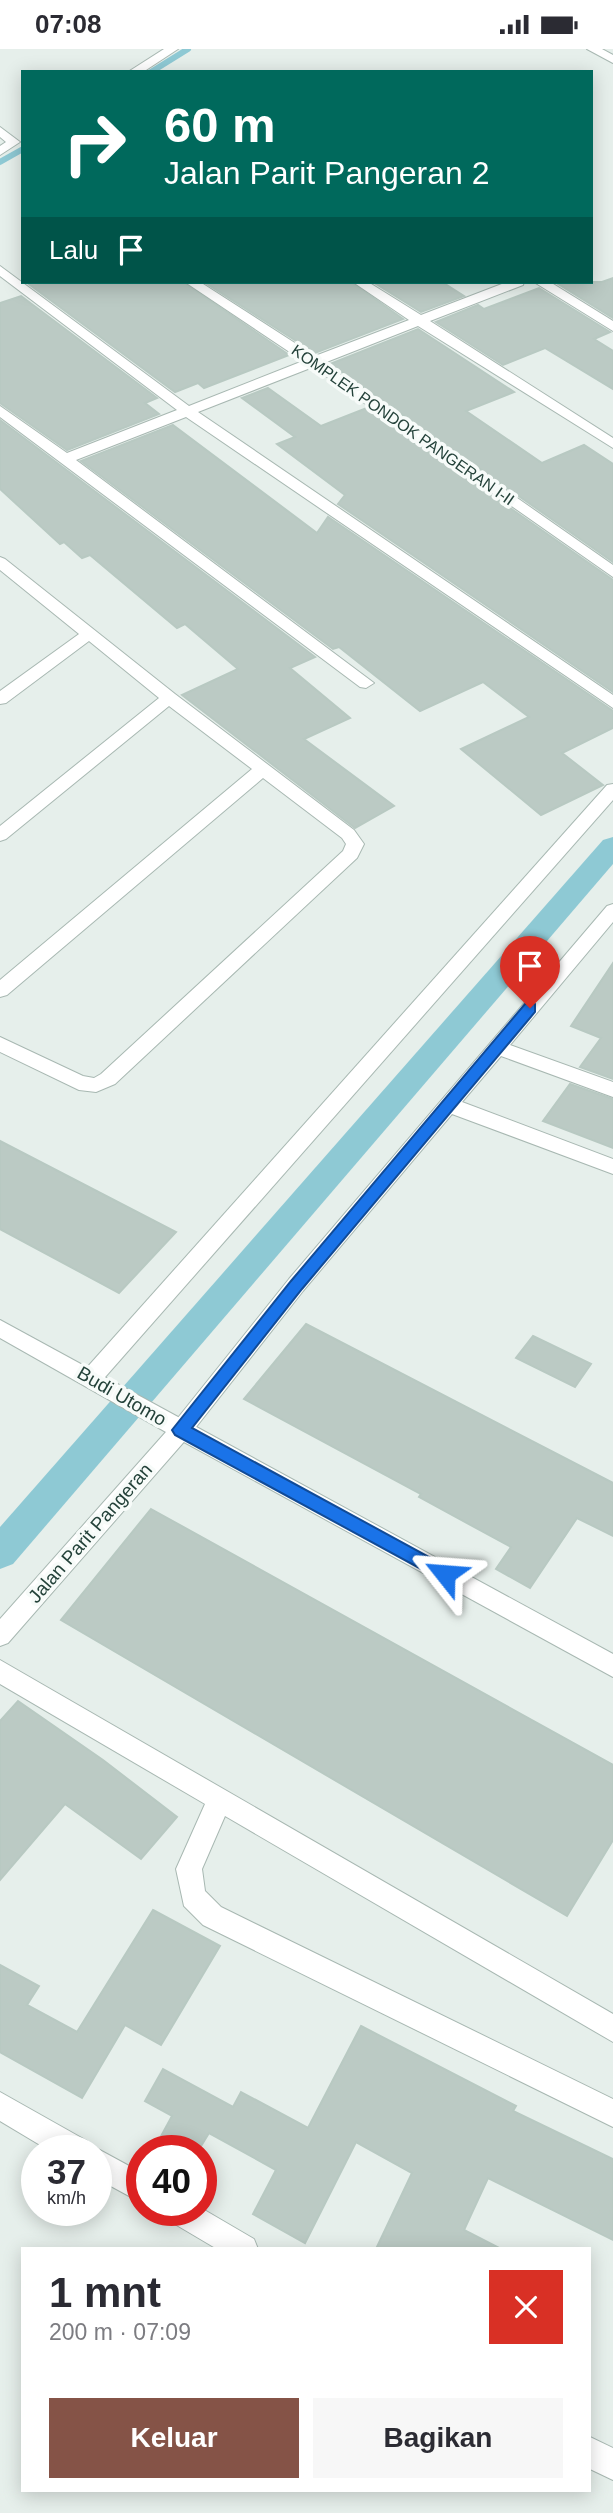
<!DOCTYPE html>
<html lang="id">
<meta charset="utf-8">
<style>
:root{--surface:#fff;--page:#f7f7f7;--text:#2b2b33;--muted:#7c7c81;--accent:#855347}
body{margin:0;font-family:Helvetica,sans-serif;background:var(--page);color:var(--text);height:100vh;display:flex;flex-direction:column;font-size:26px;white-space:nowrap}
*{box-sizing:border-box;margin:0}
p{font-size:23px;color:var(--muted)}
.icon{flex:none;width:38px;height:38px;fill:none;stroke:currentColor;stroke-width:2;stroke-linecap:round;stroke-linejoin:round}
.map{position:relative;flex:1;overflow:hidden}
.sheet{position:absolute;left:21px;top:2198px;width:570px;height:245px;display:flex;flex-direction:column;background:var(--surface);border-radius:0px;box-shadow:0 4px 18px #0003}
.sheet>*{flex:none}
.hud{position:absolute;left:21px;top:21px;width:572px;height:214px;border-radius:0px;box-shadow:0 4px 18px #0003;background:#00695c;color:#fff;overflow:hidden}
.speed{position:absolute;left:21px;top:2086px;display:flex;gap:14px;font-size:35px;font-weight:700;text-align:center}
.speed>*{display:grid;place-content:center;width:91px;height:91px;border-radius:50%;background:var(--surface);box-shadow:0 4px 18px #0003;line-height:1}
.speed small{font-size:18px;font-weight:400}
.speed .limit{border:10px solid #d22;background:#fff;color:#111}
.pin{position:absolute;display:grid;place-items:center;width:60px;height:60px;color:#fff;margin:-72px -30px;border-radius:50% 50% 50% 0;rotate:-45deg;box-shadow:0 0 7px #0007}
.pin .icon{rotate:45deg}
.me{position:absolute;width:77px;margin:-38px;rotate:298deg;stroke-linejoin:round;filter:drop-shadow(0 0 5px #0008)}
.turn{display:flex;align-items:center;gap:24px;height:147px;padding:0 28px;font-size:32px}
.turn .icon{width:91px;height:91px;stroke-width:2.5}
.turn b{display:block;font-size:49px;line-height:60px}
.then{display:flex;align-items:center;height:66px;padding:0 28px;background:#0003;gap:14px;font-size:26px}
.round{display:grid;place-items:center;flex:none;width:74px;height:74px;border-radius:0px;background:var(--page)}
.summary{display:flex;align-items:center;justify-content:space-between;height:119px;padding:0 28px}
h1{font-size:42px;font-weight:800;line-height:52px}
.cta{display:flex;gap:14px;margin-top:auto;padding:14px 28px}
.cta a{flex:1;height:80px;border-radius:0px;background:var(--accent);color:#fff;font-size:28px;font-weight:800;line-height:80px;text-align:center}
.cta a+a{background:var(--page);color:var(--text)}
.status{display:flex;justify-content:space-between;align-items:center;height:49px;padding:0 35px;background:var(--surface);direction:ltr}
.status svg{height:19px;fill:currentColor}
.map>svg:first-child{display:block}
.lines{fill:none;stroke-linecap:round;stroke-linejoin:round}
.stream{stroke:#8ec9d4;stroke-width:6}
.canal{fill:#8ec9d4;fill-rule:evenodd}
.building{fill:#bbcac4;stroke:#b8c9c2;stroke-width:2}
.minor-casing{stroke:#a8b8b2;stroke-width:2}
.tertiary-casing{stroke:#a8b8b2;stroke-width:2}
.minor{fill:#fff;fill-rule:evenodd}
.tertiary{fill:#fff;fill-rule:evenodd}
.route{fill:#1a73e8;stroke:#114b97;stroke-width:2}
.labels{text-anchor:middle;dominant-baseline:central;stroke-width:7;stroke-linejoin:round;paint-order:stroke}
.far-street-label{font-size:16px;fill:#24423a;stroke:#f7fbf9}
.street-label{font-size:19px;fill:#24423a;stroke:#f7fbf9}
</style>
<div class="status"><b>07:08</b><svg viewBox="0 0 49 12"><path d="M0 12V9h3v3zM5 12V6h3v6zM10 12V3h3v9zM15 12V0h3v12zM26 1h20v11H26zM47 4h2v5h-2z"/></svg></div>
<div class="map">
<svg width="613" height="2464" viewBox="0 0 613 2464">
<rect width="100%" height="100%" fill="#e6efeb"/>
<g class="lines">
<g class="stream">
<path d="M151 23 188 0"/>
<path d="M0 113 23 100"/>
</g>
<path class="canal" d="M613 788V815L13 1515 0 1520V1478L603 791Z"/>
</g>
<g class="building">
<path d="M613 229V269L555 233H602Z"/>
<path d="M26 233H183L289 306 204 339 198 334 175 343Z"/>
<path d="M204 233H351L403 270 315 304Z"/>
<path d="M373 233H442L464 247 421 263Z"/>
<path d="M539 239 610 283 594 290 613 302V340L545 299 503 316 436 273 478 256 484 260Z"/>
<path d="M21 247 157 349 145 354 159 365 67 401 0 354V254Z"/>
<path d="M418 280 514 343 466 362 542 414 584 396 613 415V513L330 315Z"/>
<path d="M268 339 321 377 367 359 613 531V643L338 455 345 446 277 395 295 388 242 349Z"/>
<path d="M0 371 315 608 290 619 350 669 304 690 394 757 355 779 182 646 238 620 185 575 177 579 90 506 82 509 64 493 60 495 0 440Z"/>
<path d="M173 376 317 484 328 468 613 662V679L562 704 603 736 541 766 461 700 529 668 483 633 420 662 339 598 333 600 81 412Z"/>
<path d="M613 914V1030L580 1018 601 989 571 977Z"/>
<path d="M570 1035 613 1050V1099L543 1072Z"/>
<path d="M0 1092 176 1183 119 1244 0 1180Z"/>
<path d="M306 1275 613 1434V1487L577 1469 530 1539 496 1520 511 1498 419 1448 421 1445 244 1350Z"/>
<path d="M533 1287 591 1315 575 1338 516 1309Z"/>
<path d="M151 1460 613 1716V1791L567 1867 61 1571Z"/>
<path d="M18 1652 103 1711 177 1768 141 1810 65 1755 0 1831V1672Z"/>
<path d="M153 1861 220 1897 161 1996 125 1976 82 2049 0 2003V1916L39 1937 27 1956 77 1983Z"/>
<path d="M361 1977 516 2057 513 2062 613 2110V2191L488 2129 464 2181 501 2200H376L412 2124 356 2093 305 2194 253 2165 276 2121 209 2084 198 2102H153L172 2067 145 2052 163 2020 233 2058 241 2043 308 2079Z"/>
</g>
<g class="lines">
<g class="minor-casing">
<g id="minor">
<path d="M164 0H178L143 23H128Z"/>
<path d="M587 0H602L613 6V14Z"/>
<path d="M0 78 20 93 0 106V97L6 93 0 88Z"/>
<path d="M0 217 189 357 303 312 185 233H200L315 307 409 271 353 233H368L421 266 507 233H524L523 236 430 272 613 389V399L418 277 324 314 613 516V528L313 318 198 363 613 646V659L186 368 76 411 374 634 366 639 360 638 0 368V357L67 404 177 361 0 227Z"/>
<path d="M534 233H550L613 272V282Z"/>
<path d="M0 508 5 510 175 645 354 781 364 795 357 809 115 1035 96 1043 79 1041 0 1003V988L83 1027 94 1029 101 1025 343 802 346 795 342 789 263 729 7 946 0 948V931L252 720 169 657 6 790 0 792V777L159 649 89 592 6 654 0 655V642L79 585 0 521Z"/>
<path d="M613 735V751L99 1335 91 1338 83 1335 80 1329 83 1323 607 736Z"/>
<path d="M613 855V873L510 996 613 1033V1048L501 1007 462 1053 613 1110V1125L452 1065 303 1242 189 1387 8 1594 0 1597V1570L173 1375 289 1230 607 857Z"/>
<path d="M0 1611 613 1965V1993L225 1767 202 1820 205 1842 221 1858 613 2050V2078L203 1876 184 1857 176 1820 205 1755 0 1635Z"/>
<path d="M0 2043 87 2092 91 2101 96 2099 142 2124V2154L96 2129V2102H50L0 2072Z"/>
<path d="M201 2159 254 2190 258 2200H217L168 2171 164 2161H201Z"/>
<path d="M590 2388 613 2399V2431L590 2420Z"/>
</g>
</g>
<g class="tertiary-casing">
<path id="tertiary" d="M0 1271 613 1605V1628L173 1387 0 1289Z"/>
</g>
<use href="#minor" class="minor"/>
<use href="#tertiary" class="tertiary"/>
</g>
<path class="route" d="M530 954 535 955V963L302 1240 192 1379 451 1520 454 1525 451 1530 445 1533 175 1386 172 1381 291 1232 525 955Z"/>
<g class="labels">
<g class="far-street-label">
<text transform="translate(403 376) rotate(35)">KOMPLEK PONDOK PANGERAN I-II</text>
</g>
<g class="street-label">
<text transform="translate(122 1347) rotate(30)">Budi Utomo</text>
<text transform="translate(90 1484) rotate(-49)">Jalan Parit Pangeran</text>
</g>
</g>
</svg>
<div class="speed"><div>37<small>km/h</small></div><div class="limit">40</div></div>
<div class="pin" style="left:530px;top:959px;background:#d93025"><svg class="icon" aria-label="arrive" viewBox="0 0 24 24"><path d="M6 21V4h12l-3 4 3 4H6"/></svg></div>
<svg class="me" style="left:445px;top:1525px" viewBox="-20 -20 40 40"><path d="M0-17L14 15 0 8-14 15z" fill="#1a73e8" stroke="#fff" stroke-width="4"/></svg>
<div class="hud">
<div class="turn"><svg class="icon" aria-label="right" viewBox="0 0 24 24"><path d="M7 20v-9h11M14 6l5 5-5 5"/></svg><div><b>60 m</b>Jalan Parit Pangeran 2</div></div>
<div class="then">Lalu<svg class="icon" aria-label="arrive" viewBox="0 0 24 24"><path d="M6 21V4h12l-3 4 3 4H6"/></svg></div>
</div>
<section class="sheet">
<div class="summary"><div><h1>1 mnt</h1><p>200 m · 07:09</p></div><a class="round" style="background:#d93025;color:#fff"><svg class="icon" aria-label="close" viewBox="0 0 24 24"><path d="M6 6l12 12M18 6L6 18"/></svg></a></div>
<div class="cta"><a>Keluar</a><a>Bagikan</a></div>
</section>
</div>
